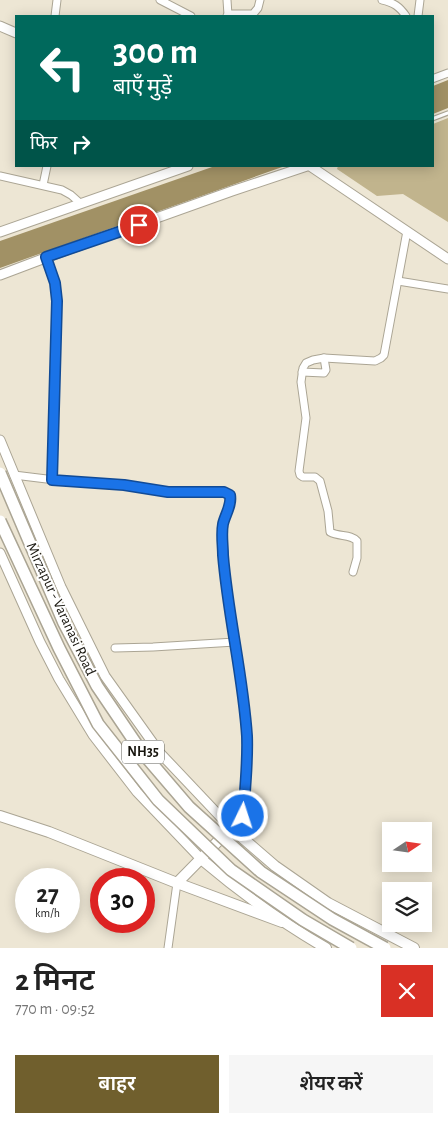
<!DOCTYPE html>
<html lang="hi">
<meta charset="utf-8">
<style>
:root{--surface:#fff;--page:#f6f6f6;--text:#222;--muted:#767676;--accent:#705f2d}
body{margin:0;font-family:"Alegreya Sans","Noto Sans Devanagari",sans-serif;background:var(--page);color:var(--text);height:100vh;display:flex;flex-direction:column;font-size:19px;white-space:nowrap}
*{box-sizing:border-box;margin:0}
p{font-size:16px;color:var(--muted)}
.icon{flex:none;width:28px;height:28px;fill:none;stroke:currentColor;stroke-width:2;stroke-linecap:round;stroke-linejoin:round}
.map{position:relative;height:948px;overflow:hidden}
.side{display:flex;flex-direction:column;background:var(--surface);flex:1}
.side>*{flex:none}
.hud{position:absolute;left:15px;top:15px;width:419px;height:152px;border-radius:0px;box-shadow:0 2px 12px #0003;background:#00695c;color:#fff;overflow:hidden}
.needle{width:32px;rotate:77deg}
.tools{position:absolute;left:382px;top:822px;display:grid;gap:10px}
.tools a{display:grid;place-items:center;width:50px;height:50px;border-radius:0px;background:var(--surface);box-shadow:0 2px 12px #0003;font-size:25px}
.speed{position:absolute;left:15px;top:868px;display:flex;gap:10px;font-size:25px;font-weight:700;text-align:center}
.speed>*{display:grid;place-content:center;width:65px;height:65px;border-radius:50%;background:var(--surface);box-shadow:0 2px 12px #0003;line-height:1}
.speed small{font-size:12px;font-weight:400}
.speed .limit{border:8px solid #d22;background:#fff;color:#111}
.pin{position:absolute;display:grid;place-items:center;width:42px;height:42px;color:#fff;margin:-21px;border:2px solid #fff;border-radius:50%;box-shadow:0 1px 5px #0007}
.me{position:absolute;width:55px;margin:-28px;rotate:4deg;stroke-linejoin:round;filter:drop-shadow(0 0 4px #0008)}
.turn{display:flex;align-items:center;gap:18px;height:105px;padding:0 15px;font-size:22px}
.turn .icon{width:65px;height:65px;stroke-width:2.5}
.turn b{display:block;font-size:35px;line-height:42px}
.then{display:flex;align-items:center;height:48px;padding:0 15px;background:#0003;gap:10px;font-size:19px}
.round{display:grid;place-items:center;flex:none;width:52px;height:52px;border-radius:0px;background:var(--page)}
.overview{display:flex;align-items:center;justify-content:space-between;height:85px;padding:0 15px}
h1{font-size:30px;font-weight:600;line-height:38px}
.primary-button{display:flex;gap:10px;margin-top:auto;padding:10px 15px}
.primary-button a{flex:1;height:58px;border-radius:0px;background:var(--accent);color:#fff;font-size:20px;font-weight:600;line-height:58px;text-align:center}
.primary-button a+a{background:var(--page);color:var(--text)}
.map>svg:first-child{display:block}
.green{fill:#c1b48d}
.water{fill:#a19165}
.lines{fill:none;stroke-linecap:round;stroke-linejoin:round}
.service-casing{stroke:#aba594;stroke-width:5.5}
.minor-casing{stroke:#aba594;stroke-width:9}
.tertiary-casing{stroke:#aba594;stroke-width:11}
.primary-casing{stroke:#aba594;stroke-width:12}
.service{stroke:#fff;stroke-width:3}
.minor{stroke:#fff;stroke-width:7}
.tertiary{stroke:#fff;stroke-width:9}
.primary{stroke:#fff;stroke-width:10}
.trunk-bridge-casing{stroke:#aba594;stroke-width:14;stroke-linecap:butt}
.trunk-bridge{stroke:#fff;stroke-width:11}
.route-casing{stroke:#114b97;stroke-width:12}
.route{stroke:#1a73e8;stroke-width:9}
.labels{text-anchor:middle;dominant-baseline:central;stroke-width:4;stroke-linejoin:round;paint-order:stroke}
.shield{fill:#fff;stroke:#5d5c57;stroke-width:1}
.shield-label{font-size:14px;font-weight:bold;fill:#18160f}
.street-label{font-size:15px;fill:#18160f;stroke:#fff}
</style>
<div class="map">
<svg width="448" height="948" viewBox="0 0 448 948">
<rect width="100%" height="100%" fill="#ede6d4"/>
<path class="green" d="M448 118V222L403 194 377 196 337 169 338 166H432L433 124Z"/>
<g class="water">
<path d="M448 80V108L433 114V86Z"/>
<path d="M215 166H285L0 268V241Z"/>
</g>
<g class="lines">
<g class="service-casing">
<path id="service" d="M432 119 448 113"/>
</g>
<g class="minor-casing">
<g id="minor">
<path d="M160 0 191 16"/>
<path d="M227 0 228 15"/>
<path d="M382 0C394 3 399 6 406 16"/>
<path d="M55 16 57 0"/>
<path d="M227 16 231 14H253L258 8 260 0"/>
<path d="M418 16 420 0"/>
<path d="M432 79 448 73"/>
<path d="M0 176 62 190 71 195 80 203"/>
<path d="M43 185 47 166"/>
<path d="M46 257 55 283 57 301 52 480"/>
<path d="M398 281 448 289"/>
<path d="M302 372 324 373 326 370 324 358"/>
<path d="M14 475 71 482 124 485 169 492 224 491 230 495 231 498 223 525 222 536 227 595 240 672 246 735 247 757 241 836"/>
<path d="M353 572 357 558V541C351 534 339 537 330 532L328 511 320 481 315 477H303L300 475 299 471 306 418 301 382 303 368 306 363 313 360 324 358 375 361 381 358 384 355 407 231"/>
<path d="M115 648 153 647 235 642"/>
<path d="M168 948 177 883"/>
</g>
</g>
<g class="tertiary-casing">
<g id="tertiary">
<path d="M0 26 16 33"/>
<path d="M310 166 448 259"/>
<path d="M0 232 188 166"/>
<path d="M0 275 53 255 232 191 307 166"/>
<path d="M0 440 61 587 105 676 160 753 231 828"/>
<path d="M0 553 40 642 59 679 93 735 137 792 201 859"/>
</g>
</g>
<g class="primary-casing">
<g id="primary">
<path d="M0 816 49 832 177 883 282 922"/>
<path d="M201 859C240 892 281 922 326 948"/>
<path d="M177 883 231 828 275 866 328 903 414 948"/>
</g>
</g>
<use href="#service" class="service"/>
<use href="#minor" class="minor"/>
<use href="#tertiary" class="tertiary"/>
<use href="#primary" class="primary"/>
<g class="trunk-bridge-casing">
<g id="trunk-bridge">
<path d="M0 473 64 623 97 686 141 751 189 807 261 872 332 919 385 948"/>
<path d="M0 521 59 648 98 724 158 800 231 870 303 920 351 948"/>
</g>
</g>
<use href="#trunk-bridge" class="trunk-bridge"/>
</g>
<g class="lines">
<g class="route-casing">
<path id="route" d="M139 225 46 257 55 283 57 301 52 480 124 485 168 492H224L230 495C232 505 225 515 223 524 221 534 223 545 223 555 228 616 243 675 247 736 248 763 245 790 243 816"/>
</g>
<use href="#route" class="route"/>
</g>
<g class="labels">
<rect class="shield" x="122" y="740.5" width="42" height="23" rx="4"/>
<g class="shield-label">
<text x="143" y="752">NH35</text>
</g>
<g class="street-label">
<text transform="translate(61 609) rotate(65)">Mirzapur - Varanasi Road</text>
</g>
</g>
</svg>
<div class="tools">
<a><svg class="needle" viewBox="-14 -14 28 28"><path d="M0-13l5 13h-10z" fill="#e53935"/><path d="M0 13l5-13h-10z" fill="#767676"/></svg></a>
<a><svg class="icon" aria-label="layers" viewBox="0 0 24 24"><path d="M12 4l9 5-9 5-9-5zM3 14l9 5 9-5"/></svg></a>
</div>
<div class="speed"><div>27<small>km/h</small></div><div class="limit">30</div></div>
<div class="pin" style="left:139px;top:225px;background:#d93025"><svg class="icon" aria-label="arrive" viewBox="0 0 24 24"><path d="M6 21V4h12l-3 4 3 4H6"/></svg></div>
<svg class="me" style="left:243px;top:816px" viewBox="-20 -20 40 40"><circle r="17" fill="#1a73e8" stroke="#fff" stroke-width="3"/><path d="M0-11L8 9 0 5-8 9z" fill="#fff"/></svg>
<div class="hud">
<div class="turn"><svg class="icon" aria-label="left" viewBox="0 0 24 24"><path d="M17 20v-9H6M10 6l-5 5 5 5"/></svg><div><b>300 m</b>बाएँ मुड़ें</div></div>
<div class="then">फिर<svg class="icon" aria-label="right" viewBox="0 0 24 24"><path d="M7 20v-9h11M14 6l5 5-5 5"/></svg></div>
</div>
</div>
<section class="side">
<div class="overview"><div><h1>2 मिनट</h1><p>770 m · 09:52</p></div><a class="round" style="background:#d93025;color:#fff"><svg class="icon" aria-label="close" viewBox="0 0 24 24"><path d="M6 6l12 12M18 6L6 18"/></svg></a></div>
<div class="primary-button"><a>बाहर</a><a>शेयर करें</a></div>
</section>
